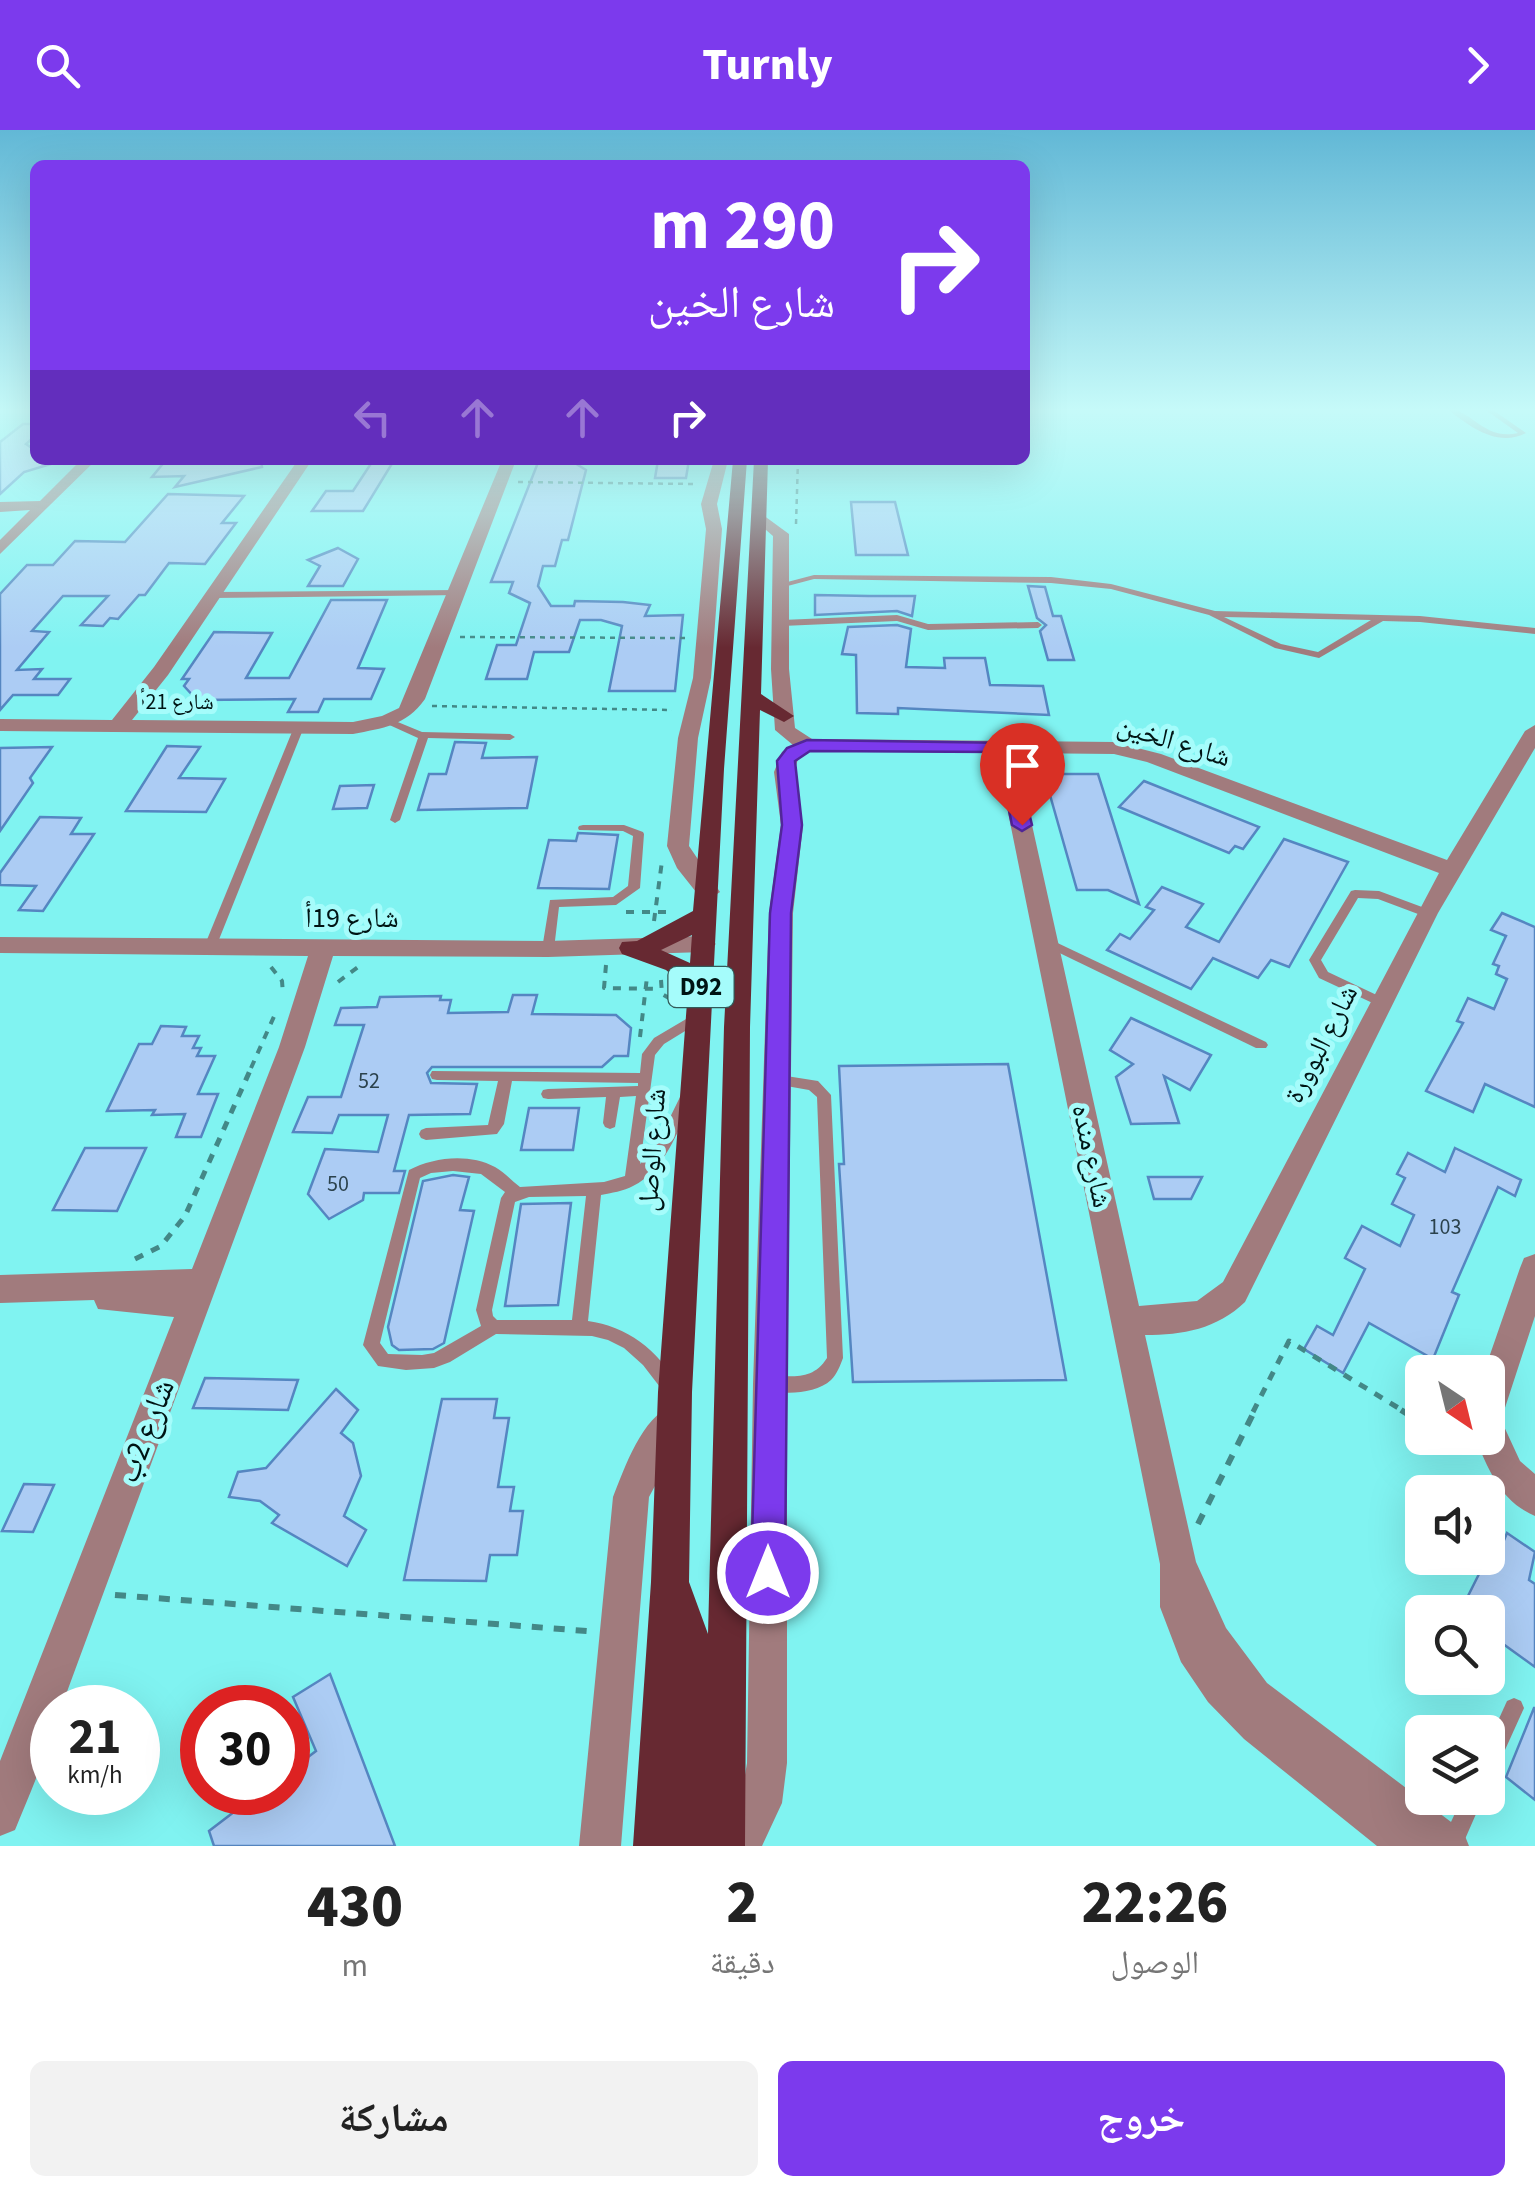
<!DOCTYPE html>
<html lang="ar">
<meta charset="utf-8">
<style>
:root{--surface:#fff;--page:#f2f2f2;--text:#222;--muted:#767676;--accent:#7c3aed}
body{margin:0;font-family:"Source Sans 3","Noto Naskh Arabic",sans-serif;background:var(--page);color:var(--text);direction:rtl;height:100vh;display:flex;flex-direction:column;font-size:38px;white-space:nowrap}
*{box-sizing:border-box;margin:0}
p{font-size:32px;color:var(--muted)}
.icon{flex:none;width:55px;height:55px;fill:none;stroke:currentColor;stroke-width:2;stroke-linecap:round;stroke-linejoin:round}
.map{position:relative;height:1716px;overflow:hidden;direction:ltr}
.drawer{display:flex;flex-direction:column;background:var(--surface);flex:1}
.drawer>*{flex:none}
.hud{position:absolute;left:30px;top:30px;width:1000px;height:305px;border-radius:15px;box-shadow:0 10px 40px #0002;direction:rtl;background:#7c3aed;color:#fff;overflow:hidden}
.needle{width:65px;rotate:145deg}
.buttons{position:absolute;left:1405px;top:1225px;display:grid;gap:20px}
.buttons a{display:grid;place-items:center;width:100px;height:100px;border-radius:15px;background:var(--surface);box-shadow:0 10px 40px #0002;font-size:50px}
.speed{position:absolute;left:30px;top:1555px;display:flex;gap:20px;font-size:50px;font-weight:700;text-align:center}
.speed>*{display:grid;place-content:center;width:130px;height:130px;border-radius:50%;background:var(--surface);box-shadow:0 10px 40px #0002;line-height:1}
.speed small{font-size:25px;font-weight:400}
.speed .limit{border:15px solid #d22;background:#fff;color:#111}
.pin{position:absolute;display:grid;place-items:center;width:85px;height:85px;color:#fff;margin:-102px -42px;border-radius:50% 50% 50% 0;rotate:-45deg;box-shadow:0 0 10px #0007}
.pin .icon{rotate:45deg}
.me{position:absolute;width:110px;margin:-55px;rotate:0deg;stroke-linejoin:round;filter:drop-shadow(0 0 8px #0008)}
.turn{display:flex;align-items:center;gap:35px;height:210px;padding:0 30px;font-size:45px}
.turn .icon{width:130px;height:130px;stroke-width:2.5}
.turn b{display:block;font-size:70px;line-height:85px}
.lanes{display:flex;align-items:center;height:95px;padding:0 30px;background:#0003;justify-content:center;gap:50px;direction:ltr}
.lanes .off{opacity:.35}
.eta{display:flex;justify-content:space-evenly;align-items:center;height:170px;text-align:center}
.eta b{font-size:60px;font-weight:800;line-height:70px}
.primary-button{display:flex;gap:20px;margin-top:auto;padding:20px 30px}
.primary-button a{flex:1;height:115px;border-radius:15px;background:var(--accent);color:#fff;font-size:40px;font-weight:800;line-height:115px;text-align:center}
.primary-button a+a{background:var(--page);color:var(--text)}
header{display:flex;justify-content:space-between;align-items:center;height:130px;padding:0 30px;background:var(--accent);color:#fff;font-size:45px;font-weight:800}
.map>svg:first-child{display:block}
.building{fill:#acccf4;stroke:#5586c1;stroke-width:2.5}
.lines{fill:none;stroke-linecap:round;stroke-linejoin:round}
.path-far3{stroke:#438887;stroke-width:2.5;stroke-dasharray:5 5;stroke-linecap:butt}
.path-far2{stroke:#438887;stroke-width:4;stroke-dasharray:8 8;stroke-linecap:butt}
.path-far1{stroke:#438887;stroke-width:5;stroke-dasharray:9 9;stroke-linecap:butt}
.path{stroke:#438887;stroke-width:6;stroke-dasharray:11 11;stroke-linecap:butt}
.service{fill:#a17b7d;fill-rule:evenodd}
.minor{fill:#a17b7d;fill-rule:evenodd}
.primary{fill:#672932;fill-rule:evenodd}
.route{fill:#7c3aed;stroke:#51269a;stroke-width:2.5}
.labels{text-anchor:middle;dominant-baseline:central;stroke-width:10;stroke-linejoin:round;paint-order:stroke}
.far-street-label{font-size:22px;fill:#001414;stroke:#a5fcfb}
.number-label{font-size:22px;fill:#2b424c}
.shield{fill:#a5fcfb;stroke:#325a59;stroke-width:2.5}
.shield-label{font-size:25px;font-weight:bold;fill:#001414}
.street-label{font-size:28px;fill:#001414;stroke:#a5fcfb}
.near-street-label{font-size:32px;fill:#001414;stroke:#a5fcfb}
</style>
<header><svg class="icon" aria-label="forward" viewBox="0 0 24 24"><path d="M9 5l7 7-7 7"/></svg>Turnly<svg class="icon" aria-label="search" viewBox="0 0 24 24"><circle cx="10" cy="10" r="6"/><path d="M15 15l6 6"/></svg></header>
<div class="map">
<svg width="1535" height="1716" viewBox="0 0 1535 1716">
<rect width="100%" height="100%" fill="#80f3f1"/>
<g class="building">
<path d="M23 294H35V306L26 314 35 320V330L54 333 24 342 0 364V312Z"/>
<path d="M166 330H261L262 337 175 357 184 346 152 347Z"/>
<path d="M539 330H570L586 340 568 410H562L555 436H543L538 456 551 476H574L575 471 623 472 650 475 645 486 683 485 675 561H609L622 496 601 490H580L569 522H534L527 549H486L497 515H516L530 473 509 463 513 452H491Z"/>
<path d="M658 330H689L686 348H655Z"/>
<path d="M372 332H393L363 381H312L326 361H353Z"/>
<path d="M168 364 244 366 222 393H236L205 434 169 433 145 465H139L118 489 110 488 103 496 81 495 108 466H63L32 501 49 502 17 540 42 539 34 549H70L58 565H13L0 580V464L27 435H53L75 411 125 412Z"/>
<path d="M851 372H895L908 425H856Z"/>
<path d="M338 418 358 429 343 456H308L320 436 308 430Z"/>
<path d="M1028 456 1045 457 1053 486H1061L1074 530H1048L1040 501 1046 495 1037 488Z"/>
<path d="M815 465 869 466H915L912 486 897 481 815 485Z"/>
<path d="M331 470H387L358 538 384 539 371 569H324L318 582H288L295 569 197 570 184 556 189 549H182L214 502 272 503 246 548H289Z"/>
<path d="M897 495 911 499 906 537 945 538 944 528H985L990 555 1043 556 1049 585 898 578V584L857 583 856 525 842 524 848 497Z"/>
<path d="M455 612 486 613 482 628 537 627 527 678 418 680 429 644H446Z"/>
<path d="M167 616 200 617 179 648 225 649 206 682 126 681Z"/>
<path d="M52 617 30 648 33 653 0 701V618Z"/>
<path d="M1044 644H1098L1139 774 1108 760H1077Z"/>
<path d="M1144 651 1259 697 1243 719 1235 716 1229 723 1119 677Z"/>
<path d="M374 655 367 678 333 679 340 656Z"/>
<path d="M40 687 81 688 71 704H94L43 781 19 780 36 756 0 755V743Z"/>
<path d="M578 703 618 705 609 759 538 758 549 710 576 711Z"/>
<path d="M1284 709 1348 732 1289 837 1271 830 1258 848 1213 828 1191 859 1107 820 1120 804 1130 809 1154 780 1146 777 1162 757 1203 774 1186 797 1219 812Z"/>
<path d="M1502 783 1535 797V977L1485 954 1473 982 1426 961 1463 893 1457 891 1468 868 1494 879 1507 849 1496 844 1499 836 1493 834 1506 806 1491 800Z"/>
<path d="M513 865H537L532 884 616 885 631 898 628 926H614L602 937H432L427 943 431 953 477 954 470 984 409 985 394 1041H405L399 1063H364L363 1070 329 1089 308 1064 325 1019 378 1022 388 985H339L332 1003 293 1002 308 967H341L364 895H335L341 878 377 877 380 867 441 866 440 870H451L448 883 508 882Z"/>
<path d="M1131 888 1211 925 1190 960 1164 946 1179 993 1131 994 1116 947 1133 934 1110 920Z"/>
<path d="M161 896 186 897 182 906H199L193 918H201L197 926H215L198 964H218L201 1007H176L185 984 152 985 155 980 107 981 139 914H152Z"/>
<path d="M1008 934 1066 1250 853 1252 839 1034H844L839 936Z"/>
<path d="M529 978H579L573 1020H521Z"/>
<path d="M85 1018H146L117 1081 53 1080Z"/>
<path d="M1455 1018 1521 1050 1515 1066 1498 1057 1452 1162 1459 1165 1433 1229 1369 1193 1343 1243 1304 1219 1317 1196 1333 1205 1365 1139 1345 1128 1362 1096 1400 1116 1414 1085 1392 1074 1405 1048 1397 1044 1408 1023 1445 1042Z"/>
<path d="M453 1045 469 1047 460 1080 474 1081 444 1213 433 1219 399 1220 392 1215 388 1197 423 1051Z"/>
<path d="M1148 1047H1202L1191 1069H1154Z"/>
<path d="M571 1073 558 1175 505 1176 521 1074Z"/>
<path d="M205 1248 298 1250 288 1280 193 1278Z"/>
<path d="M336 1259 358 1280 341 1303 353 1313 361 1346 344 1386 366 1400 347 1436 272 1393 279 1385 260 1371 229 1367 238 1342 266 1338Z"/>
<path d="M442 1269H497L494 1288H509L498 1357H514L510 1381H523L517 1425H490L486 1451 404 1450Z"/>
<path d="M24 1354 54 1355 33 1402 2 1401Z"/>
<path d="M1507 1403 1535 1422 1529 1450 1535 1454V1537L1488 1503V1482H1460L1490 1422 1497 1427Z"/>
<path d="M330 1544 395 1716H214L209 1701 260 1662H288V1642L316 1621 293 1567Z"/>
<path d="M1534 1578H1535V1670L1506 1647Z"/>
</g>
<g class="lines">
<g class="path-far3">
<path d="M518 352 694 354"/>
<path d="M796 394 798 330"/>
<path d="M460 507 686 508"/>
<path d="M432 576 672 580"/>
</g>
<g class="path-far2">
<path d="M626 782H666"/>
<path d="M654 791 662 731"/>
<path d="M606 835 604 858 660 859"/>
<path d="M271 837 282 851 283 864"/>
<path d="M661 850 662 864 676 872"/>
<path d="M338 852 358 837"/>
<path d="M640 907 647 847"/>
<path d="M251 938 276 882"/>
</g>
<g class="path-far1">
<path d="M135 1129 161 1116 185 1086 252 936"/>
<path d="M1253 1282 1289 1211 1405 1282"/>
</g>
<g class="path">
<path d="M1401 1280 1422 1293"/>
<path d="M1446 1308 1468 1320"/>
<path d="M1198 1394 1255 1280"/>
<path d="M115 1465 587 1501"/>
</g>
<g class="service">
<path d="M1446 278C1473 280 1484 311 1518 303L1483 278H1490L1526 303C1497 318 1469 296 1446 278Z"/>
<path d="M814 445 1051 447 1111 454 1215 481 1420 486 1535 498V504L1420 492 1383 491 1319 528 1275 518 1209 485 1111 459 1051 453 814 449 780 458 776 455ZM1224 487 1371 490 1318 522 1281 514Z"/>
<path d="M459 460 463 463 462 465 213 468 209 465 213 462Z"/>
<path d="M897 485 928 494 1038 492 1042 495 1038 498 928 500 897 491 782 496 778 493 782 490Z"/>
<path d="M388 588 422 602 510 604 515 607 510 610 428 608 400 690 395 693 390 690 418 608 385 593 383 591Z"/>
<path d="M299 594 304 597 216 817 210 821 206 820 204 817 294 597Z"/>
<path d="M583 695H624L643 702 644 704 640 758 616 775 559 777 554 819 552 822H544L542 819 550 770 613 767 628 756 633 706 623 701 579 700 578 698 579 696Z"/>
<path d="M1355 760 1379 761 1430 780 1432 783 1426 787 1378 769 1358 768 1321 830 1328 842 1383 868 1385 871 1383 874 1379 876 1319 848 1309 830 1351 761Z"/>
<path d="M1047 808 1266 912 1268 915 1266 918H1256L1043 815 1041 812 1043 809Z"/>
<path d="M698 882 703 884 704 887 703 890 664 914 655 925 640 1034 657 1014 680 967 685 966 690 967 692 971C678 1001 664 1041 633 1056 624 1061 611 1063 601 1065L588 1191C626 1196 659 1220 677 1255L675 1261 669 1263 663 1261 643 1235 624 1218 608 1210 592 1206 496 1204 450 1232 434 1238 406 1240 378 1236 363 1215 409 1040C434 1027 469 1023 495 1037 504 1042 511 1050 520 1057L604 1052 625 1046 636 966 620 967 615 997 610 999 605 997 603 993 606 967 548 969 543 968 541 964 543 960 548 959 638 956V953L512 951 504 994 497 1004 426 1010 421 1008 419 1004 421 1000 426 998 488 995 498 951 437 950 432 949 430 945 432 941 640 943 642 924 654 908ZM453 1041 481 1044 505 1062 501 1068 476 1180 481 1196 434 1223 422 1225 388 1224 380 1213 420 1048 431 1043ZM586 1066 572 1190H497L493 1186 492 1180 515 1072 529 1067Z"/>
<path d="M780 945 818 951 831 965 843 1228C840 1236 837 1244 831 1250 816 1264 785 1265 766 1260L764 1254 766 1248 772 1246C795 1246 813 1250 827 1228L817 967 809 960 775 954 773 950 775 946Z"/>
<path d="M1514 1568 1521 1571 1524 1578 1495 1642 1488 1645V1613L1507 1571Z"/>
<path d="M1462 1668H1483L1462 1716H1440Z"/>
</g>
<g class="minor">
<path d="M81 330H96L0 424V410L30 380 0 382V372L40 371Z"/>
<path d="M298 330H312L168 545 132 590 353 592 382 586 399 578 502 330H516L425 569C406 596 383 598 353 604L0 601V589L112 590 154 537Z"/>
<path d="M714 330H728L717 374 722 399 711 548 698 608 689 716 720 762 708 770 700 767 677 738 667 716 678 608 693 548 706 399 701 374Z"/>
<path d="M759 382 789 404V539L795 598 812 609 1114 612 1161 624 1447 730 1525 601 1535 595V618L1438 783 1245 1172C1217 1199 1183 1205 1145 1205L1196 1432 1226 1498 1267 1553 1463 1701 1469 1716H1377L1244 1609 1208 1572 1181 1532 1160 1477V1434L996 623 811 621 798 629 794 642 803 695 793 783 787 1254V1633L782 1673 762 1716H719L741 1669 747 1633 753 1254 769 783 781 695 774 642 782 622 793 615 775 600 771 539 773 406 751 387ZM1016 623 1114 624 1147 632 1439 743 1223 1152 1197 1171 1139 1176Z"/>
<path d="M704 806 716 814 704 822 548 827 333 826 305 917 61 1578H52C52 1619 30 1662 15 1700L0 1706V1631L174 1187 98 1179 94 1170 0 1173V1145L192 1139 279 917 308 826 0 823V807L548 811Z"/>
<path d="M1535 1124V1186L1501 1290 1520 1331 1535 1344V1386C1500 1371 1489 1340 1475 1308H1488V1242H1484L1520 1138 1524 1128Z"/>
<path d="M673 1275 685 1279 690 1291 649 1367 621 1716H579L613 1367C625 1337 642 1287 673 1275Z"/>
</g>
<path class="primary" d="M733 330H747L724 639 692 1262 689 1452 708 1504 724 897 754 330H768L761 564 794 586 784 592 760 580 750 897 745 1716H633L651 1452 658 1262 688 859 666 840 622 824 619 818 622 812 637 811 693 781ZM692 805 690 833 661 820Z"/>
</g>
<linearGradient id="sky" x2="0" y2="1"><stop stop-color="#62b8d6"/><stop offset="0.54" stop-color="#c6faf9"/><stop offset="1" stop-color="#c6faf9" stop-opacity="0"/></linearGradient>
<rect width="1535" height="518" fill="url(#sky)"/>
<path class="route" d="M807 610 1012 613 1032 695 1022 701 1012 695 997 622 810 621 795 631 802 695 791 783 785 1443 780 1455 768 1460 756 1455 751 1443 770 783 782 695 777 631 787 618Z"/>
<g class="labels">
<g class="far-street-label">
<text x="177" y="572">شارع 21أ</text>
</g>
<g class="number-label">
<text x="369" y="951">52</text>
<text x="338" y="1054">50</text>
<text x="1445" y="1097">103</text>
</g>
<rect class="shield" x="668.5" y="837" width="65" height="40" rx="8"/>
<g class="shield-label">
<text x="701" y="857">D92</text>
</g>
<g class="street-label">
<text transform="translate(1174 611) rotate(17)">شارع الخين</text>
<text x="352" y="788">شارع 19أ</text>
<text transform="translate(1321 914) rotate(-63)">شارع البوورة</text>
<text transform="translate(652 1020) rotate(-86)">شارع الوصل</text>
<text transform="translate(1092 1026) rotate(78)">شارع منده</text>
</g>
<g class="near-street-label">
<text transform="translate(146 1301) rotate(-69)">شارع 2ب</text>
</g>
</g>
</svg>
<div class="buttons">
<a><svg class="needle" viewBox="-14 -14 28 28"><path d="M0-13l5 13h-10z" fill="#e53935"/><path d="M0 13l5-13h-10z" fill="#767676"/></svg></a>
<a><svg class="icon" aria-label="sound" viewBox="0 0 24 24"><path d="M4 9h4l5-4v14l-5-4H4zM17 9q2 3 0 6"/></svg></a>
<a><svg class="icon" aria-label="search" viewBox="0 0 24 24"><circle cx="10" cy="10" r="6"/><path d="M15 15l6 6"/></svg></a>
<a><svg class="icon" aria-label="layers" viewBox="0 0 24 24"><path d="M12 4l9 5-9 5-9-5zM3 14l9 5 9-5"/></svg></a>
</div>
<div class="speed"><div>21<small>km/h</small></div><div class="limit">30</div></div>
<div class="pin" style="left:1022px;top:695px;background:#d93025"><svg class="icon" aria-label="arrive" viewBox="0 0 24 24"><path d="M6 21V4h12l-3 4 3 4H6"/></svg></div>
<svg class="me" style="left:768px;top:1443px" viewBox="-20 -20 40 40"><circle r="17" fill="#7c3aed" stroke="#fff" stroke-width="3"/><path d="M0-11L8 9 0 5-8 9z" fill="#fff"/></svg>
<div class="hud">
<div class="turn"><svg class="icon" aria-label="right" viewBox="0 0 24 24"><path d="M7 20v-9h11M14 6l5 5-5 5"/></svg><div><b>290 m</b>شارع الخين</div></div>
<div class="lanes"><svg class="icon off" aria-label="left" viewBox="0 0 24 24"><path d="M17 20v-9H6M10 6l-5 5 5 5"/></svg><svg class="icon off" aria-label="ahead" viewBox="0 0 24 24"><path d="M12 20V5M6 11l6-6 6 6"/></svg><svg class="icon off" aria-label="ahead" viewBox="0 0 24 24"><path d="M12 20V5M6 11l6-6 6 6"/></svg><svg class="icon" aria-label="right" viewBox="0 0 24 24"><path d="M7 20v-9h11M14 6l5 5-5 5"/></svg></div>
</div>
</div>
<section class="drawer">
<div class="eta">
<div><b>22:26</b><p>الوصول</p></div>
<div><b>2</b><p>دقيقة</p></div>
<div><b>430</b><p>m</p></div>
</div>
<div class="primary-button"><a>خروج</a><a>مشاركة</a></div>
</section>
